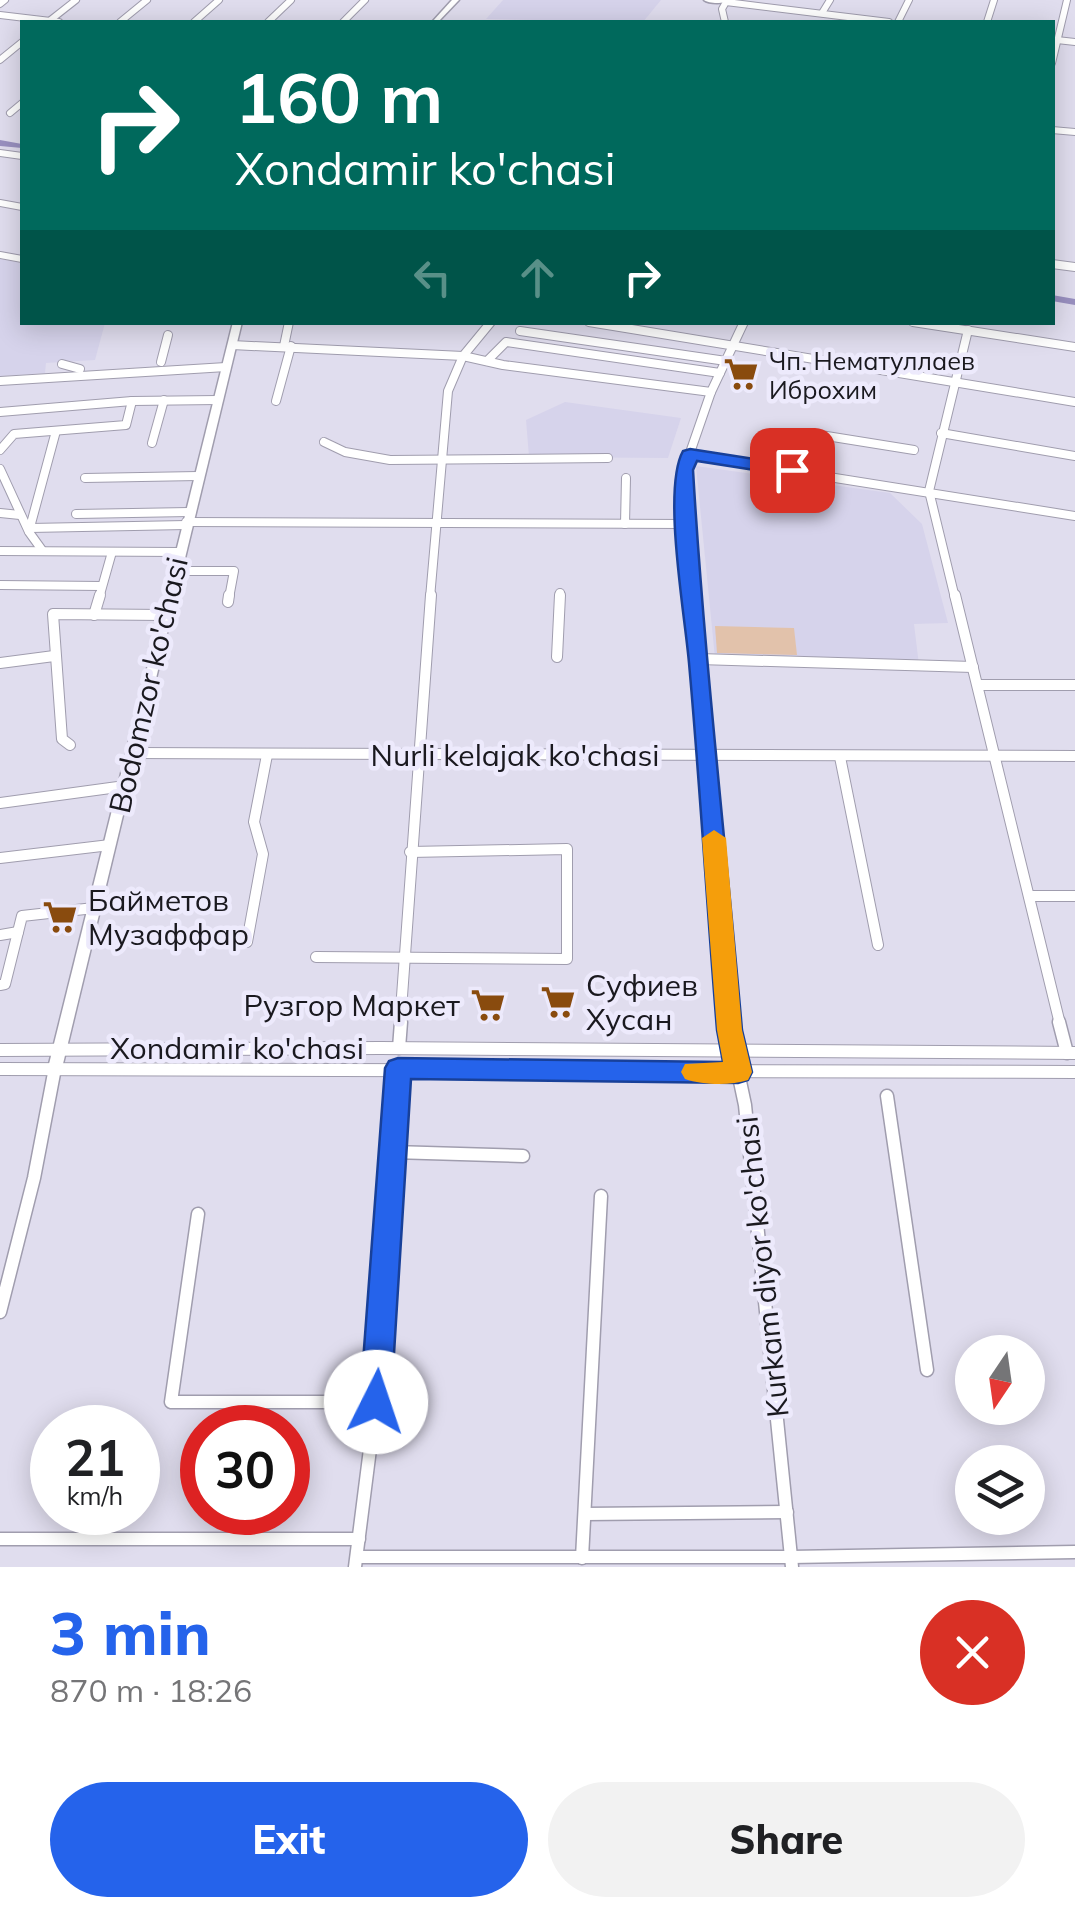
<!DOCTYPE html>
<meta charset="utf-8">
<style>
:root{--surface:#fff;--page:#f2f2f2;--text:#202124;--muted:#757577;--accent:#2563eb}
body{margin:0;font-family:Mulish,sans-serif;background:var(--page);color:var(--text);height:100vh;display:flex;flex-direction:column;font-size:38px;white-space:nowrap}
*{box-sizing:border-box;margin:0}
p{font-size:32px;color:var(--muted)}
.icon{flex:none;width:55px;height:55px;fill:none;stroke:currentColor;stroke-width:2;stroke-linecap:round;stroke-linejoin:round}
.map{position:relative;height:1567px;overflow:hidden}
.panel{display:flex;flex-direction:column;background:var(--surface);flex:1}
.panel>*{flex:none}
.hud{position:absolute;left:20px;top:20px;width:1035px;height:305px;border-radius:0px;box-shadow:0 5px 25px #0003;background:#00695c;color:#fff;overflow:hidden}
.needle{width:65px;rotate:193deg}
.buttons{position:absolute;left:955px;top:1335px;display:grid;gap:20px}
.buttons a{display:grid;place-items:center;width:90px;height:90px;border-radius:50%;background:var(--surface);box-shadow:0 5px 25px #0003;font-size:50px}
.speed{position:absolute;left:30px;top:1405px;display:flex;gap:20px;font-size:50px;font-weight:700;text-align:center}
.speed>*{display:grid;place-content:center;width:130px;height:130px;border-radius:50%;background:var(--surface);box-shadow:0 5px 25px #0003;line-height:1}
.speed small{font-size:25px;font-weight:400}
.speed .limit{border:15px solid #d22;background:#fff;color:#111}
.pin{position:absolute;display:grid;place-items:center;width:85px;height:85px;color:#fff;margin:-42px;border-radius:20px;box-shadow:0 5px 15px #0006}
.me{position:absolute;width:110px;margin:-55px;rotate:4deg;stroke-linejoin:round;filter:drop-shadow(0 0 8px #0008)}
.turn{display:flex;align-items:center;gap:35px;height:210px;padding:0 50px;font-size:45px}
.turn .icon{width:130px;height:130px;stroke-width:2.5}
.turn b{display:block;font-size:70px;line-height:85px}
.lanes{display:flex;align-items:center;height:95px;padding:0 50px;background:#0003;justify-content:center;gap:50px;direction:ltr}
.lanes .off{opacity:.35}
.round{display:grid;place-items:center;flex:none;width:105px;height:105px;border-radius:52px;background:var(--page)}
.overview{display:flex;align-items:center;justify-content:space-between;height:170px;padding:0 50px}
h1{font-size:60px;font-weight:800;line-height:75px;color:var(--accent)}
.action{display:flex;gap:20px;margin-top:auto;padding:20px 50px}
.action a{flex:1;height:115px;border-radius:60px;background:var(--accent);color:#fff;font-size:40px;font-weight:800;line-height:115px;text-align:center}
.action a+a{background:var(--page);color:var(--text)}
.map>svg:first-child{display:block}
.built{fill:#d6d3eb}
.green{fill:#e2c2ab}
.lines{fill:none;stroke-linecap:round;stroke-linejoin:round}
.canal{fill:#9990c0;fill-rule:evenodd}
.minor-far3-casing{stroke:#a09dae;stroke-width:8}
.minor-far2-casing{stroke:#a09dae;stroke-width:10}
.minor-far1-casing{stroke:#a09dae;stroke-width:12}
.minor-casing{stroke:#a09dae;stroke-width:15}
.tertiary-casing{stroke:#a09dae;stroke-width:3}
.secondary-casing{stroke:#a09dae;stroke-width:2}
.minor-far3{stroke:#fff;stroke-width:6}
.minor-far2{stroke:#fff;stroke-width:8}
.minor-far1{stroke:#fff;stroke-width:10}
.minor{stroke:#fff;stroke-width:12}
.tertiary{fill:#fff;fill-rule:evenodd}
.secondary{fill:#fff;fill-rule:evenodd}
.route{fill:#2563eb;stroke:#184099;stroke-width:2.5}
.slow{fill:#f59e0b}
.labels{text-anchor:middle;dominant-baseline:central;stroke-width:9;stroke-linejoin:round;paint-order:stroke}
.far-poi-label{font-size:25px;fill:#1a191f;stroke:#edeafc;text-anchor:start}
.street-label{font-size:30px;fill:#1a191f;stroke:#edeafc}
.poi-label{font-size:30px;fill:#1a191f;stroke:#edeafc;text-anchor:start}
</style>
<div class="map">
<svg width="1075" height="1567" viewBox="0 0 1075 1567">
<rect width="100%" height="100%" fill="#e0ddee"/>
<g class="built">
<path d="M503 0H661L643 22 486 19Z"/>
<path d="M0 259 22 263V322L105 323 95 360 46 363 45 373 0 376Z"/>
<path d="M565 402 681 418 668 458 529 457 526 420Z"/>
<path d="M696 466 890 493 922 524 948 623 914 624 919 665 715 658Z"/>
</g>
<path class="green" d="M715 626 794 628 797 655 717 653Z"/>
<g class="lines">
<g class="canal">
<path d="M0 140 22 144V148L0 146Z"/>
<path d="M1052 295 1075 299V305L1052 301Z"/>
</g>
<g class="minor-far3-casing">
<g id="minor-far3">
<path d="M0 4 5 0"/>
<path d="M822 13 830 0"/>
<path d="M0 15 59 22"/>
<path d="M48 22 76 0"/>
<path d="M120 22 147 0"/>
<path d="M194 22 219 0"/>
<path d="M268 22 291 0"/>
<path d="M343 22 365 0"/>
<path d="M725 22 722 9 726 2 889 22"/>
<path d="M898 22 909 0"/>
<path d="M987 22 994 0"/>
<path d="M1057 40 1075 42"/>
<path d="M0 60 22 42"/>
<path d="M1052 63 1067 0"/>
<path d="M10 113 22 103"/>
<path d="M1052 130 1075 132"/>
<path d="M0 153 22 156"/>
<path d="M0 203 22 207"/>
<path d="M0 255 22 259"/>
</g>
</g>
<g class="minor-far2-casing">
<g id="minor-far2">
<path d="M1052 264 1075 267"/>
<path d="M589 322 1075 402"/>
<path d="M913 322 1075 347"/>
<path d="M520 331 726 361"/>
<path d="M232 345 463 356 503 365 711 392"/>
<path d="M284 346 289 322"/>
<path d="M487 361 506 342 720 373"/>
<path d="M161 362 168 335"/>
<path d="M62 364 80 369"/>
<path d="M0 381 226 367"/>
<path d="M276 401 291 346"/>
<path d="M0 412 132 401"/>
<path d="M808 433 914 450"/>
<path d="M941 433 1075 456"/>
<path d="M324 442 345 452 390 460 608 458"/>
<path d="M152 443 164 400"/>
<path d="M0 450 14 434 126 425 132 401 218 400"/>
<path d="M690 455 1075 516"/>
<path d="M0 469 29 532 42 550"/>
<path d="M85 478 198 476"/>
<path d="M0 513 20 515"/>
<path d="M76 514 189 512"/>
<path d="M186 522 685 524"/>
<path d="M625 524 626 478"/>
<path d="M30 528 186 525"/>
<path d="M29 531 56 431"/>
<path d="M0 551 180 552"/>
<path d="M175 571H234L229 598"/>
<path d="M0 585 101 586"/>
<path d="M99 598 112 552"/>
<path d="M430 598 448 391 463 356 491 322"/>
<path d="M560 598V593"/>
<path d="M690 598 684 470 711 392 744 322"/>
<path d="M955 598 929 491 968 330"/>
</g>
</g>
<g class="minor-far1-casing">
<g id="minor-far1">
<path d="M690 595 731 1024"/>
<path d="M955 595 1060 1024"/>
<path d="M228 602 229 595"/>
<path d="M94 615 100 595"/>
<path d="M557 657 560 595"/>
<path d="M699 659 973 667"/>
<path d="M0 663 54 656"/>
<path d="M978 685H1075"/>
<path d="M70 745 62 739 53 614 164 615"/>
<path d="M135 753 1075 756"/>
<path d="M840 757 878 945"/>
<path d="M0 803 125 786"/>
<path d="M0 858 110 845"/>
<path d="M1029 896H1075"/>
<path d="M0 935 18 932"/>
<path d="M247 942 263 854 254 822 267 755"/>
<path d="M316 957 567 959V849L410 852"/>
<path d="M0 985 5 984 22 916 94 908"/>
<path d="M400 1024 431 595"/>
</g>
</g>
<g class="minor-casing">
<g id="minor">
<path d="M730 1022 733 1050"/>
<path d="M1059 1022 1067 1053"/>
<path d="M399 1048 401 1022"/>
<path d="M738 1072 745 1105 792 1567"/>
<path d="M887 1096 927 1370"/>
<path d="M393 1152 523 1156"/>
<path d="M198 1214 171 1402H376"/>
<path d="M0 1312 34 1178 55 1068"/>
<path d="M585 1514 787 1512"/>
<path d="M0 1539H359"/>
<path d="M358 1557H791L1075 1552"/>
<path d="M582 1558 601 1196"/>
<path d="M355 1567 376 1402 398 1068"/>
</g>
</g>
<g class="tertiary-casing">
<g id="tertiary">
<path d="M452 0H459L438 22H432Z"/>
<path d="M704 0H730C725 4 709 4 704 0Z"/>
<path d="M233 322H242L62 1068 60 1072 55 1074 50 1072 48 1068Z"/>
</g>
</g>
<g class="secondary-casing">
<g id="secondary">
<path d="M380 1042 1075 1047V1059L380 1054 0 1056V1044Z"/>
<path d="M0 1063 1075 1066V1078L0 1075Z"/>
</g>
</g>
<use href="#minor-far3" class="minor-far3"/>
<use href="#minor-far2" class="minor-far2"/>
<use href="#minor-far1" class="minor-far1"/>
<use href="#minor" class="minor"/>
<use href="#tertiary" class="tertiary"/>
<use href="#secondary" class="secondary"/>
</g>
<path class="route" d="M690 449 792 465 801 470 792 476 697 461 693 470C704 657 726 844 742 1030L752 1072 748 1080 738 1083 411 1079 391 1402 387 1412 376 1416 365 1412 360 1402 385 1068 389 1061 398 1058 723 1062 717 1030C707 908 700 785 689 663 685 615 662 489 683 451Z"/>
<path class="slow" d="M714 830 726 838 742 1030 752 1072 748 1080C730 1086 703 1085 685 1079L681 1072 685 1064 723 1062 717 1030 702 838Z"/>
<defs>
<g id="supermarket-bare" transform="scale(2.7)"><path d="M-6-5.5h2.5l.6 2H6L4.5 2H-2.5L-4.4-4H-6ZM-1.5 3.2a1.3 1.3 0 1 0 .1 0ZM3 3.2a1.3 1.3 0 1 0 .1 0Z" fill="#894b0e" stroke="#edeafc" stroke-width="2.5" paint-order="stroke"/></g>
</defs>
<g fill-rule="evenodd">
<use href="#supermarket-bare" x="741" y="374"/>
<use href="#supermarket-bare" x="60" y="917"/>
<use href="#supermarket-bare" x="558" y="1002"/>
<use href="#supermarket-bare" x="488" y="1005"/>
</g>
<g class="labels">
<g class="far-poi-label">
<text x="769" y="360">Чп. Нематуллаев<tspan x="769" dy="29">Иброхим</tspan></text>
</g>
<g class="street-label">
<text transform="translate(148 685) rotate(-77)">Bodomzor ko'chasi</text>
<text x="515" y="755">Nurli kelajak ko'chasi</text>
<text x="237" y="1048">Xondamir ko'chasi</text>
<text transform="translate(762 1267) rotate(-96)">Kurkam diyor ko'chasi</text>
</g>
<g class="poi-label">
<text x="88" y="900">Байметов<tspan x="88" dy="34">Музаффар</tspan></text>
<text x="586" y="985">Суфиев<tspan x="586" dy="34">Хусан</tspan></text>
<text x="460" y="1005" text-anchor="end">Рузгор Маркет</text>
</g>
</g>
</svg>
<div class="buttons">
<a><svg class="needle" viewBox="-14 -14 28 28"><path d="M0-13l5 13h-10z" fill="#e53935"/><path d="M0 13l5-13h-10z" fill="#757577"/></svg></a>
<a><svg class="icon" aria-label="layers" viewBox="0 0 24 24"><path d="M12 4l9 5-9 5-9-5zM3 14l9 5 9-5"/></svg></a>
</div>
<div class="speed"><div>21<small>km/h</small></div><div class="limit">30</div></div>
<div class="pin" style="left:792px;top:470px;background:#d93025"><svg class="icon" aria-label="arrive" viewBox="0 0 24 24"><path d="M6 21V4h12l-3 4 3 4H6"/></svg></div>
<svg class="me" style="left:376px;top:1402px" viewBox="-20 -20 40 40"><circle r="19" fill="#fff"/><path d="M0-13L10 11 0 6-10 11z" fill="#2563eb"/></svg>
<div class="hud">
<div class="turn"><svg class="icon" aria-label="right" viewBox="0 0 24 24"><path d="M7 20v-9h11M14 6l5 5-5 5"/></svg><div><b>160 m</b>Xondamir ko'chasi</div></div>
<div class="lanes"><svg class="icon off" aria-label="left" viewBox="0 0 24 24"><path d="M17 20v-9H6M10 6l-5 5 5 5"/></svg><svg class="icon off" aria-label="ahead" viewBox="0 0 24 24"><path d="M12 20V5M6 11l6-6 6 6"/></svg><svg class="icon" aria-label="right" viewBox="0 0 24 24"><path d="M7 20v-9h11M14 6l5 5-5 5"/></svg></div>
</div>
</div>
<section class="panel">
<div class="overview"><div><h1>3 min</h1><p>870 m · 18:26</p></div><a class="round" style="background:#d93025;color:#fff"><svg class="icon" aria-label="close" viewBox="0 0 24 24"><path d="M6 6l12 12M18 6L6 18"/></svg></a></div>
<div class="action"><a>Exit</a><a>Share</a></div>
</section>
